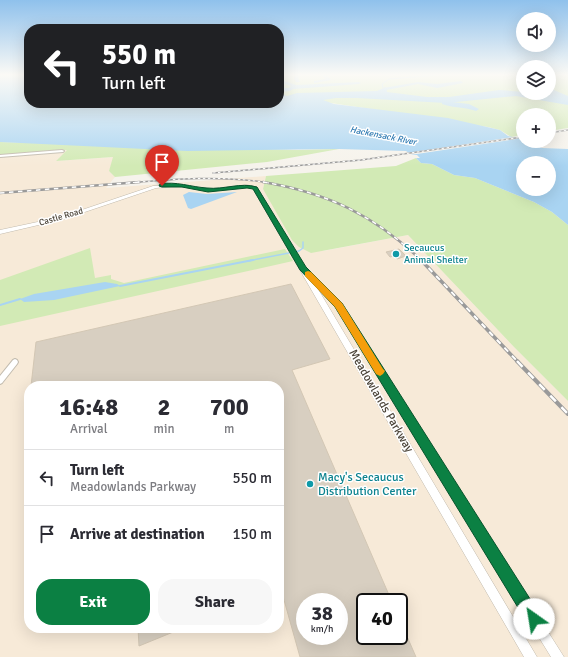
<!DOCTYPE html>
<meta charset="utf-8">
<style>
:root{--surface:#fff;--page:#f7f7f7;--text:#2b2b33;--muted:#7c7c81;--line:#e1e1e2;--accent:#0b8043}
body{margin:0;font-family:Signika,sans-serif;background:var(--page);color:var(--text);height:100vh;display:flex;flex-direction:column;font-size:15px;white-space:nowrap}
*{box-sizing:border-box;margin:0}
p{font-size:13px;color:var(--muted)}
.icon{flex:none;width:22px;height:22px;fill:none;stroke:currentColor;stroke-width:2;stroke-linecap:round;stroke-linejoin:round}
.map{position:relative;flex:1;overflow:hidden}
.panel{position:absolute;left:24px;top:381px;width:260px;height:252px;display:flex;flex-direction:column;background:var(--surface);border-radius:16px;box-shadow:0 4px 16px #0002}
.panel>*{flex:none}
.top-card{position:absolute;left:24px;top:24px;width:260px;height:84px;border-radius:16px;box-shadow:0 4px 16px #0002;background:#202124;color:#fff;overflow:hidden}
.buttons{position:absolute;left:516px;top:12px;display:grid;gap:8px}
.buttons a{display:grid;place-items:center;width:40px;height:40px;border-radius:50%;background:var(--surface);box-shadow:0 4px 16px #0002;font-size:20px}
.speed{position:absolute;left:296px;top:593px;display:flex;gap:8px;font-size:20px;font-weight:700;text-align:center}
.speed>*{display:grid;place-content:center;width:52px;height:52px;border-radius:50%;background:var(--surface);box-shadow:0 4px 16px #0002;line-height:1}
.speed small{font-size:10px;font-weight:400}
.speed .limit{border:2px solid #111;border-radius:6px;background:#fff;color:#111}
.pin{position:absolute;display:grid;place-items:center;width:34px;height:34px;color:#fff;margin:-41px -17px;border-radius:50% 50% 50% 0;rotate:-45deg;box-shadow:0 0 4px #0007}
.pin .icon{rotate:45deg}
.me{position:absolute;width:44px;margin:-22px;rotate:328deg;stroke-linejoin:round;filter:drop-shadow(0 0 3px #0008)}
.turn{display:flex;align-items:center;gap:14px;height:84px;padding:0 12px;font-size:18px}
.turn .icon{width:52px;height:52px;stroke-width:2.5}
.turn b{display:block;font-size:28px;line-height:34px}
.eta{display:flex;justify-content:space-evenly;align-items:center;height:68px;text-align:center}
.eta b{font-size:24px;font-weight:700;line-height:28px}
.cta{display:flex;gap:8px;margin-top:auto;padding:8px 12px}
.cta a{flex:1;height:46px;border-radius:16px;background:var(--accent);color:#fff;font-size:16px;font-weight:700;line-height:46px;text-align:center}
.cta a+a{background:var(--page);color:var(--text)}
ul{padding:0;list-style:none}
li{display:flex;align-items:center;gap:12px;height:56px;padding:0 12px;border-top:1px solid var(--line)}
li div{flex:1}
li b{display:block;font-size:15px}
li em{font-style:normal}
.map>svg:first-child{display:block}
.commercial{fill:#f7ead8;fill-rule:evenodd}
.green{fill:#d2eab5}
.water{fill:#a9d4f2;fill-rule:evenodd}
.pier{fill:#f6f3ec}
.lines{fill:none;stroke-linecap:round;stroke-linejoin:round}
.stream-far2{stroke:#a9d4f2;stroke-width:1}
.stream-far1{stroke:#a9d4f2;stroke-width:1.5}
.stream{stroke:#a9d4f2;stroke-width:2}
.river{fill:#a9d4f2;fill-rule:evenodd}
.building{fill:#d8cfc1;stroke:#d3c7b4;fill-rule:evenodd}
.minor-casing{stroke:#c2bbae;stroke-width:2}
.tertiary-casing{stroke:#c2bbae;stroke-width:1}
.minor{fill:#fff;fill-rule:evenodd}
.tertiary{fill:#fff;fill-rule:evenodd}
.rail-far3-casing{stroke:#9a9a9a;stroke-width:1.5}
.rail-far2-casing{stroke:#9a9a9a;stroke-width:2.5}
.rail-far1-casing{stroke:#9a9a9a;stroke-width:3.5}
.rail-casing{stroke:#9a9a9a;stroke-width:4}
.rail-far3{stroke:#fff;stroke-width:1;stroke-dasharray:2.5;stroke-linecap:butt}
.rail-far2{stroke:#fff;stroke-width:1.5;stroke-dasharray:4.5;stroke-linecap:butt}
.rail-far1{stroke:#fff;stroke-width:2;stroke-dasharray:5.5;stroke-linecap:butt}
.rail{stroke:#fff;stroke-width:2.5;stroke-dasharray:8;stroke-linecap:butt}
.route{fill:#0b8043;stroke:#07532c}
.slow{fill:#f59e0b}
.culture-dot{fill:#0f9aa8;stroke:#fff;stroke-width:1.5}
.labels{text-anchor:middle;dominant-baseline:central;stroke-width:3;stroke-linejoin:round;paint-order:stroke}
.far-water-label{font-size:9px;font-style:italic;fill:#2e7ab2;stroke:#fff}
.far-street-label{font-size:9px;fill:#4b4439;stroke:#fff}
.culture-label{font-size:10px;fill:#0d838f;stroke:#fff;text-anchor:start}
.near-street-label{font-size:12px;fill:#4b4439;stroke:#fff}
.near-culture-label{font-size:12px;fill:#0d838f;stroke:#fff;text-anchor:start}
</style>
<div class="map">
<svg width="568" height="657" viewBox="0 0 568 657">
<rect width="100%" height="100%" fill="#f6f3ec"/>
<path class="commercial" d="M68 150 56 161 114 157 109 171 115 177 106 188 266 176 263 189 323 251 408 235 514 347 568 401V657H0V155ZM29 386H279V628H29ZM305 602H339V636H305ZM365 602H399V636H365Z"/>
<g class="green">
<path d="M279 74H523V93H549V74H568V128L549 131V115H523V135L511 137 500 130 488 127 279 95Z"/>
<path d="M0 142 297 150 339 149 267 162 115 177 109 171 113 157 56 161 67 150 0 155Z"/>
<path d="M416 158 421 163 432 164 454 175 475 178 534 202 552 212 568 225V401L514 347 408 235 311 253 299 247 292 240 263 189 266 176 396 166Z"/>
<path d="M90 248 95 278 111 275V279L124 283 285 249 293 261 0 326V280Z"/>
</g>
<g class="water">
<path d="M0 74 29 75V103H279V93L287 96 297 93 377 91 386 87 387 92 427 97H449L499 90 551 94 549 92V88L568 96V105L516 96 446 103 357 98H336L323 100 334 104 448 118 500 130 508 136 523 139V141H533L541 145 538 146 542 148 568 149V225L552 212 534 202 475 178 454 175 432 164 421 163 416 158H420L417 155H412L406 151 339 149 187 151 0 142ZM523 163H549V189H523Z"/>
<path d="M189 192 207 194 237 192 191 209 188 208 183 195Z"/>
<path d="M105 282 117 284 120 286 54 300 24 302 20 299 34 294Z"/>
</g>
<path class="pier" d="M513 137 516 139 410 155 407 153Z"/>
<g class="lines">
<path class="stream-far2" d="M383 88 382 84 389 79 449 74"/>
<path class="stream-far1" d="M248 261 299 251 303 248V242"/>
<g class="stream">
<path d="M120 286 253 260"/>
<path d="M0 305 20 299"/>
</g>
<g class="river">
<path d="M296 74H301L298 78 300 82H296L294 78Z"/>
<path d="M321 74H326L331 80 314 83V81L326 79Z"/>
<path d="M279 79 296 85 359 82 361 83 359 84 293 89 290 91 279 92V88H289L291 86 279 82Z"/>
<path d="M461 81 463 83 437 88 418 84 386 90 383 88 418 82 437 84Z"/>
<path d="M444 101 469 104 479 109 476 111C465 107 453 108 442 104V102Z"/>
</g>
</g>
<g class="building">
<path d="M399 249 406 256 397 259 394 256 390 257 386 252Z"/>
<path d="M291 284 330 359 292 370 392 602H365V636H399V618L416 657H300L279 582V386H31L36 342ZM305 602H339V636H305Z"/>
<path d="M138 628H183L139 646Z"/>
</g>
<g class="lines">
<g class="minor-casing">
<g id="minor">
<path d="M62 150 64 151 63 152 0 157V155Z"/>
<path d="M15 359 17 360 18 362 17 364 2 383 0 384V376L13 360Z"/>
</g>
</g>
<g class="tertiary-casing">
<path id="tertiary" d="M176 184 208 189 247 185 257 187 308 273 312 274 340 303 564 657H551L336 307 315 284 537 657H524L253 189 247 187 208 191 176 186 156 188 64 219 0 234V230L61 217 153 186Z"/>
</g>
<use href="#minor" class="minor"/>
<use href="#tertiary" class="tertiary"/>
<g class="rail-far3-casing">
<g id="rail-far3">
<path d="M549 133 568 130"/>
<path d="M213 173 361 160 523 137"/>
<path d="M128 183C174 179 222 175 269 183"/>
</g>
</g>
<g class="rail-far2-casing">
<g id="rail-far2">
<path d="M263 182C328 193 374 215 422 261"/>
<path d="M0 193 140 182"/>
</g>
</g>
<g class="rail-far1-casing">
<path id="rail-far1" d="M421 260 518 362"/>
</g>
<g class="rail-casing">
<path id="rail" d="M517 361 568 414"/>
</g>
<use href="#rail-far3" class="rail-far3"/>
<use href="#rail-far2" class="rail-far2"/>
<use href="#rail-far1" class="rail-far1"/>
<use href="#rail" class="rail"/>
</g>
<linearGradient id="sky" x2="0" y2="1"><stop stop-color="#8fc1ec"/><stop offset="0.45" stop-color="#fbfaf6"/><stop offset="1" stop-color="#fbfaf6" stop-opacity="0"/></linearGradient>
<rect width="568" height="166" fill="url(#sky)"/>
<path class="route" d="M160 184C176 181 191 187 207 188 224 190 240 182 257 187L306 267 342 303 539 613 541 619 539 624 534 626 528 624 335 307 300 270 253 189 247 188 208 192 182 187H162L159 186Z"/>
<path class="slow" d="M308 271 311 272 342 303 383 369 385 371 383 374 380 376 376 374 335 307 305 276V272Z"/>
<g class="culture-dot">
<circle cx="396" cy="254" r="4"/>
<circle cx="310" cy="484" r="4"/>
</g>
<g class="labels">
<g class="far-water-label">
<text transform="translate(383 136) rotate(11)">Hackensack River</text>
</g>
<g class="far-street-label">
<text transform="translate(61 217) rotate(-16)">Castle Road</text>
</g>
<g class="culture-label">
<text x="404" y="248">Secaucus<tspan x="404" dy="12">Animal Shelter</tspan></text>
</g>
<g class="near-street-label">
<text transform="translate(381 401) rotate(60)">Meadowlands Parkway</text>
</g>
<g class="near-culture-label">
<text x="318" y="477">Macy's Secaucus<tspan x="318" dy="14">Distribution Center</tspan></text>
</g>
</g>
</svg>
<div class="buttons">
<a><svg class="icon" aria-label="sound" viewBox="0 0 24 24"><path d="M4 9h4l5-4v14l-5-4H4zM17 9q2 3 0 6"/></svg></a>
<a><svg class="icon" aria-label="layers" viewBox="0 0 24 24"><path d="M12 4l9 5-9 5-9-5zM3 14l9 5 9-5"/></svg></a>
<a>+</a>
<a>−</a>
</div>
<div class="speed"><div>38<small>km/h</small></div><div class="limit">40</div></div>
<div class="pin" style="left:162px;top:186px;background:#d93025"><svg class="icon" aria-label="arrive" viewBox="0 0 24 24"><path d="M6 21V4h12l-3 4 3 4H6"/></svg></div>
<svg class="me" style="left:534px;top:619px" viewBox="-20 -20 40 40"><circle r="19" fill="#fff"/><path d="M0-13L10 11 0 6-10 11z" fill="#0b8043"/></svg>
<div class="top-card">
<div class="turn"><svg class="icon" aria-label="left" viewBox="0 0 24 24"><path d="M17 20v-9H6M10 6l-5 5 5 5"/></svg><div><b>550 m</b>Turn left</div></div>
</div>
<section class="panel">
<div class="eta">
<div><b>16:48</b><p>Arrival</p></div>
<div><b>2</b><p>min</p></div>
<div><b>700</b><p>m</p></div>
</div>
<ul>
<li><svg class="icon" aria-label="left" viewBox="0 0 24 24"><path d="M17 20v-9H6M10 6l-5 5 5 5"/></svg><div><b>Turn left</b><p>Meadowlands Parkway</p></div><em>550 m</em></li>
<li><svg class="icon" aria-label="arrive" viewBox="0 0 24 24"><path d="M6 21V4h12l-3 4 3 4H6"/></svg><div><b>Arrive at destination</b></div><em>150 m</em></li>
</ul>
<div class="cta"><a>Exit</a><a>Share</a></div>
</section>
</div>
